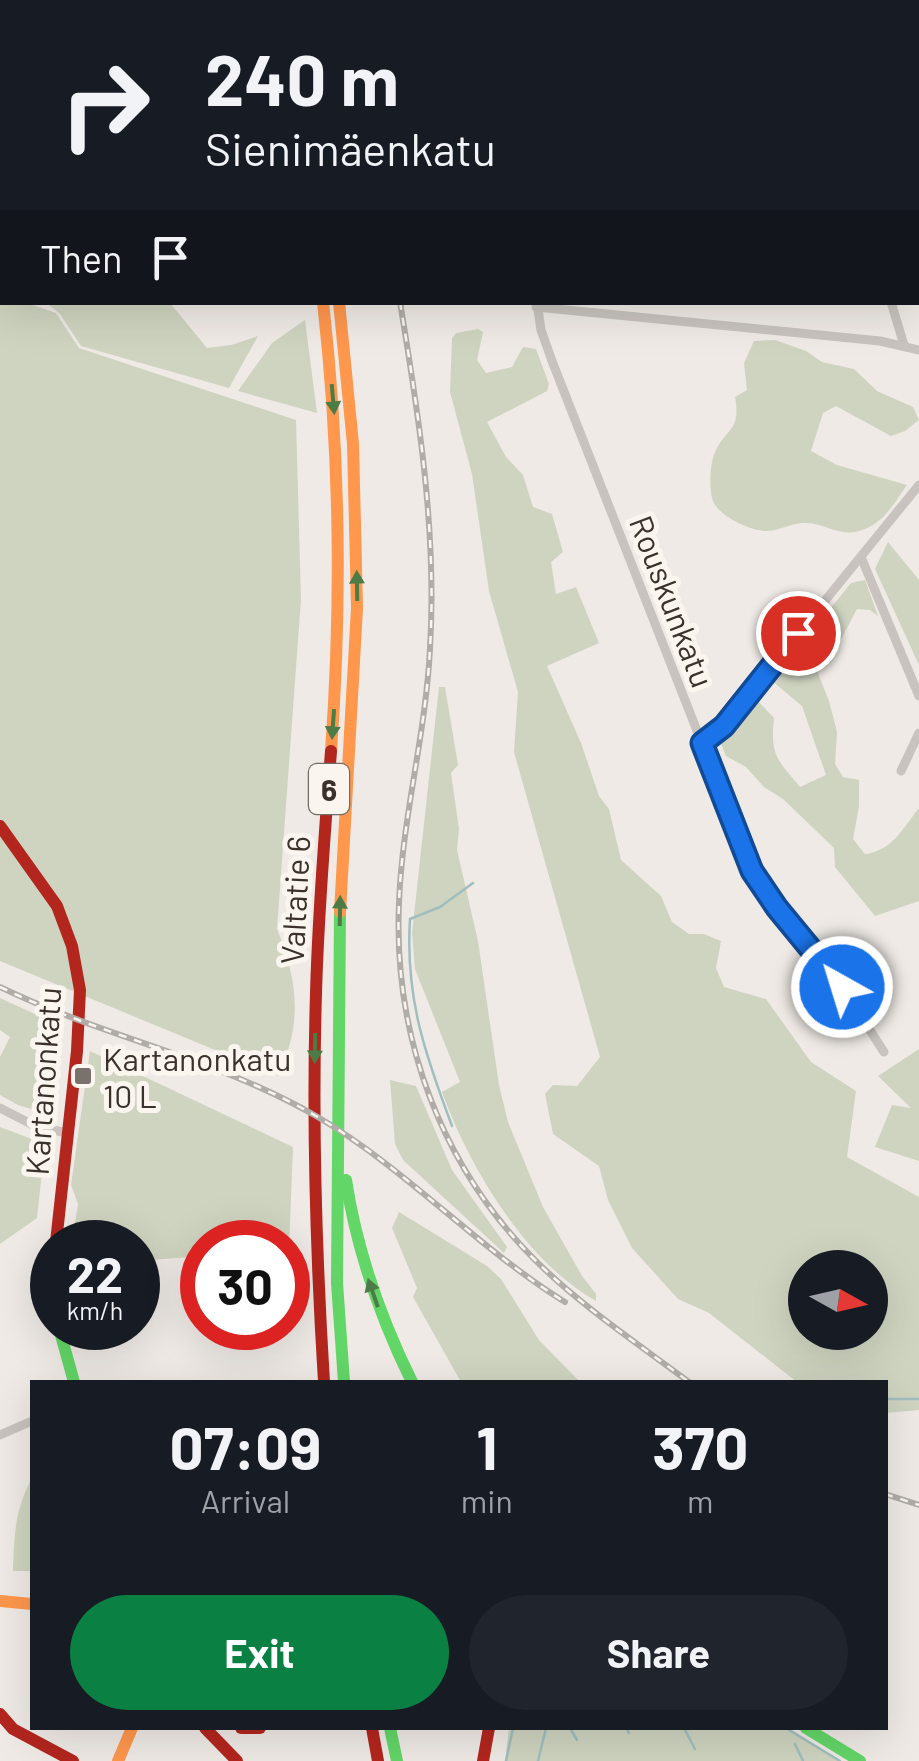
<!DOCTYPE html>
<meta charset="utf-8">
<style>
:root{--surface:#171b24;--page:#20242c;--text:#f1f3f6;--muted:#9ea1a6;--accent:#0b8043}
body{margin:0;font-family:Barlow,sans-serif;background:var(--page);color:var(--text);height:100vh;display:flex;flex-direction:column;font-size:38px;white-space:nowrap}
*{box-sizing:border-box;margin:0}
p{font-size:32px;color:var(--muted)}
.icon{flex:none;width:55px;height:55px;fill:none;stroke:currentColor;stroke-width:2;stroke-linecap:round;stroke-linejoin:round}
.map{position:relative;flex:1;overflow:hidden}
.panel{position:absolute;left:30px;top:1380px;width:858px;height:350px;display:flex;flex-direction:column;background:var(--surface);border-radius:0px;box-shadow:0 10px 40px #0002}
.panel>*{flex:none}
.hud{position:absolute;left:0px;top:0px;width:920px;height:305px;box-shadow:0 10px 40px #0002;background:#171b24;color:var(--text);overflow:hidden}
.needle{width:65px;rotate:98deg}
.controls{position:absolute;left:788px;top:1250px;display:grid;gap:20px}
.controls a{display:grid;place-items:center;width:100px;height:100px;border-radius:50%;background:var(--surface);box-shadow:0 10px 40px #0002;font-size:50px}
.speed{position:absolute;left:30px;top:1220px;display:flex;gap:20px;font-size:50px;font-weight:700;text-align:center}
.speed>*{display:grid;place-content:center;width:130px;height:130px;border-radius:50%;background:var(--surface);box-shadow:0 10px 40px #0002;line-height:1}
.speed small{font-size:25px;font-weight:400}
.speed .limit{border:15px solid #d22;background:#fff;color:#111}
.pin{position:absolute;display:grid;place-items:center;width:85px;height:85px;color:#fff;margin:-42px;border:5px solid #fff;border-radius:50%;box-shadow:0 2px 10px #0007}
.me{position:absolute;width:110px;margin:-55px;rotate:321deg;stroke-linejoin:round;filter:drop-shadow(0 0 8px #0008)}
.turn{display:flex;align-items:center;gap:35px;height:210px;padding:0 40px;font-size:45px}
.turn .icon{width:130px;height:130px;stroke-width:2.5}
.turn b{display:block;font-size:70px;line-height:85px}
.then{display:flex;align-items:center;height:95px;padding:0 40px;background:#0003;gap:20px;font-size:38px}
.eta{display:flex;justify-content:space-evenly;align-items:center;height:170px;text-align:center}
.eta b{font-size:60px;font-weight:700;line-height:70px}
.button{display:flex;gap:20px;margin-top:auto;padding:20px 40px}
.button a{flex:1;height:115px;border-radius:60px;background:var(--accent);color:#fff;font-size:40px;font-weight:700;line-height:115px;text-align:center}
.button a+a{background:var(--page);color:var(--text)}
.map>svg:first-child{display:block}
.green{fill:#cfd4c0;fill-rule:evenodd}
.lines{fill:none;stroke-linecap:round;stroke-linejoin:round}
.stream{stroke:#a1bebf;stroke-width:2.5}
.street{stroke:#c8c3be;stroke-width:9}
.fast{stroke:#63d668;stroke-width:12}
.slow{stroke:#ff974d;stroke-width:12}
.jam{stroke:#b3261e;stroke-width:12}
.rail-casing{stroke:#b0aca8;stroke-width:6}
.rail{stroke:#faf5ee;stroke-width:2.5;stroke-dasharray:8;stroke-linecap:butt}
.oneway{fill:#4c7b46}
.route-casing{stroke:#114b97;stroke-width:25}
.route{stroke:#1a73e8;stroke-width:18}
.poi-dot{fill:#79726c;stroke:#faf5ee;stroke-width:4}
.labels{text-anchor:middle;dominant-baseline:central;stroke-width:10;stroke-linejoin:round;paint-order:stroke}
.shield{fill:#faf5ee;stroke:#746c66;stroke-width:2.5}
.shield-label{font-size:30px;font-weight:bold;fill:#3a312b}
.street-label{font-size:32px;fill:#3a312b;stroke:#faf5ee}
.poi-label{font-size:32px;fill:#3a312b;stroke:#faf5ee;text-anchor:start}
</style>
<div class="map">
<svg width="919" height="1761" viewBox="0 0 919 1761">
<rect width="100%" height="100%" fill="#efeae5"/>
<g class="green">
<path d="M0 293 2 302 27 303 56 313 79 348 296 420 301 599 277 929C298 982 303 1023 278 1076L0 961Z"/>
<path d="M51 303H170L207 348 231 345 258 336 229 388 81 346 60 314 49 305Z"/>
<path d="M305 320 317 413 238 391 272 343Z"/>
<path d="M478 329 483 332 477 360 486 373 512 367 523 347 536 349 549 384 547 391 487 422 506 457 523 475 533 507 552 514 563 552 551 562 556 594 576 587 599 643 547 666 581 743 599 796 609 809 621 860 661 896 672 922 689 934H704L721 941 716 968 724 987 766 999 811 1062 856 1091 847 1157 919 1197V1410L885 1413V1382H797L709 1313 678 1299 632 1248 608 1200 599 1166 553 1134 545 1094 553 1085 577 1086 600 1057 514 752 518 692 489 591 472 474 450 392 452 338 456 333ZM805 1268H870V1332H805Z"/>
<path d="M775 340 806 351 822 362 854 369 877 391 913 407 919 420 905 431 891 436 836 406 823 413 811 451 837 465 907 485C895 502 885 521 865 529 841 539 829 524 806 523 794 522 781 530 768 531 752 532 715 515 712 498 709 485 710 463 715 452 727 427 741 431 735 397L747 390 744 363 754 341Z"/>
<path d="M888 542 919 580V665L875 569Z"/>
<path d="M865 580 878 616 870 610 857 609 837 647 815 666 829 701 837 732 835 764 843 777 859 780V806L853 839 865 854C892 851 903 828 919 808V901L875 916 835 867 834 848 783 799 764 787 746 767 726 756 721 744 756 699 774 718C770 756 777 759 800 787L826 775 802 706 772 681 851 583Z"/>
<path d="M439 687H445L458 765 451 773 459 829 457 850 478 941 499 1085 508 1122 543 1207 582 1276 596 1294V1301C525 1261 469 1167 442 1092L460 1082 415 969 412 933Z"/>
<path d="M0 998 61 1026 51 1115 18 1105 0 1095V1057L10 1037 0 1030Z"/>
<path d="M919 1049V1161L875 1147 892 1105 911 1108 878 1076Z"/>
<path d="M90 1051 293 1147 289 1248 288 1242H202V1256L138 1261V1242H72L78 1204 71 1185Z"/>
<path d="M390 1080 416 1086 452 1170 507 1247 504 1253 403 1160 395 1144Z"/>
<path d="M0 1127 45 1144 37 1218 0 1244Z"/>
<path d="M399 1212 487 1266 501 1279 539 1340 580 1382H461L413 1297 417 1288 392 1228Z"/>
<path d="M32 1478V1571H13C14 1535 15 1509 32 1478Z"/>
<path d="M509 1728H786L840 1761H505Z"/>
</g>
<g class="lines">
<g class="stream">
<path d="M452 1126C425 1054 405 997 410 919L440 907 473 883"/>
<path d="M885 1399H919"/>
<path d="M570 1728 577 1740"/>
<path d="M626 1728 629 1733"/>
<path d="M684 1728 695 1749"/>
<path d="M786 1728 840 1761"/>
<path d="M795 1744 803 1761"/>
<path d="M506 1761 513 1728"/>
<path d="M538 1761 546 1728"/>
</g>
<g class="street">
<path d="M674 2V0"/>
<path d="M918 249 919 248"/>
<path d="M537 302 541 330 552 361 752 871 777 907 842 987 884 1052"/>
<path d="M891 302 904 345"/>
<path d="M536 307 880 341 919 350"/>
<path d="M861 557 919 696"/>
<path d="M702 743 723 726 919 485"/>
<path d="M901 771 919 733"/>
<path d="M0 1108 35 1126 67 1133"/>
<path d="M0 1435 32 1421"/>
</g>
<g class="fast">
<path d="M47 2 52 0"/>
<path d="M918 30 919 31"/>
<path d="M340 912 337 1283 344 1382"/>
<path d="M346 1180C357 1252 380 1317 412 1382"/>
<path d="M59 1328 74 1382"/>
<path d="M390 1728 397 1761"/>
<path d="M806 1728 860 1761"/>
</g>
<g class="slow">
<path d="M221 0 225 2"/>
<path d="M271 0 272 2"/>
<path d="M884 0 887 2"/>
<path d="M323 302C340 452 342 600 331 751"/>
<path d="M339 302 353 444 357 608 340 912"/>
<path d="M0 1601 32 1604"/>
<path d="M118 1761 132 1728"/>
</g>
<g class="jam">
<path d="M2 0V4"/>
<path d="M255 0V2"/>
<path d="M290 0 291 2"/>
<path d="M0 826 57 906 72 946 80 990 77 1051 56 1242"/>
<path d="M324 1382C316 1253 312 1123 316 994 318 913 325 832 331 751"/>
<path d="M0 1714 13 1729 73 1761"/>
<path d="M205 1728 237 1761"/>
<path d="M241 1728H260"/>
<path d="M372 1728 378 1761"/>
<path d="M483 1761 489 1728"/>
</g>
<g class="rail-casing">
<g id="rail">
<path d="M355 0 356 2"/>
<path d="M400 302C419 417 437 532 430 648 426 734 402 818 399 903 393 1036 441 1166 535 1260 581 1306 637 1343 689 1382"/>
<path d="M0 987C103 1037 216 1058 316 1116 407 1169 476 1247 565 1302"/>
<path d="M885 1494 919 1505"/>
</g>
</g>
<use href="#rail" class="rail"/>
</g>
<defs><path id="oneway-solid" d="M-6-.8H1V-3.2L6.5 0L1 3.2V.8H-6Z" transform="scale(2.5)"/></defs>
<g class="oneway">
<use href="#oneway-solid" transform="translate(333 399) rotate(85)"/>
<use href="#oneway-solid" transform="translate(357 586) rotate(-91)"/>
<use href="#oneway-solid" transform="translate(333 724) rotate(94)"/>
<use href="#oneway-solid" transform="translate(340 911) rotate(-89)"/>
<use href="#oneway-solid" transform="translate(315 1048) rotate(91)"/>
<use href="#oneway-solid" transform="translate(373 1293) rotate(-109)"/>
</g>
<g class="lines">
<g class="route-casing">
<path id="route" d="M798 633 724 726 702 743 752 871 777 908 842 987"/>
</g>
<use href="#route" class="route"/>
</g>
<rect class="poi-dot" x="73" y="1066" width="20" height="20" rx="5"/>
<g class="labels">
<rect class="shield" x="309" y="764" width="40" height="50" rx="8"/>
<g class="shield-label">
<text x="329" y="789">6</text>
</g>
<g class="street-label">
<text transform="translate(673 601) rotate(69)">Rouskunkatu</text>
<text transform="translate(294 900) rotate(-87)">Valtatie 6</text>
<text transform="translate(42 1081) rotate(-86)">Kartanonkatu</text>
</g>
<g class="poi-label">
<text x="103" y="1058">Kartanonkatu<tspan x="103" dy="37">10 L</tspan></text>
</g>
</g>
</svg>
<div class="controls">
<a><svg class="needle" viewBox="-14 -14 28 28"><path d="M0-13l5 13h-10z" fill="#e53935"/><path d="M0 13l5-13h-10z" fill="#9ea1a6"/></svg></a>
</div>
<div class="speed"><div>22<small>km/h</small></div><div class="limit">30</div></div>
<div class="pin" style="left:798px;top:633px;background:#d93025"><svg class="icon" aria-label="arrive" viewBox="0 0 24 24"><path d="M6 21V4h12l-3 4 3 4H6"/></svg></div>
<svg class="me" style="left:842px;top:987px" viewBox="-20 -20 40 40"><circle r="17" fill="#1a73e8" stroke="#fff" stroke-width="3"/><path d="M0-11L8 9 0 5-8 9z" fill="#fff"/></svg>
<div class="hud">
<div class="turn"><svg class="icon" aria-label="right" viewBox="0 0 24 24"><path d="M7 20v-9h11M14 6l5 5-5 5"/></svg><div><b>240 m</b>Sienimäenkatu</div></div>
<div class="then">Then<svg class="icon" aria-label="arrive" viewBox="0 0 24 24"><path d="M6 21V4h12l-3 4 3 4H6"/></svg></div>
</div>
<section class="panel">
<div class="eta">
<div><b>07:09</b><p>Arrival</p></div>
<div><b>1</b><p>min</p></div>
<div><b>370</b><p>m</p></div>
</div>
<div class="button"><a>Exit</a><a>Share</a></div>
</section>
</div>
